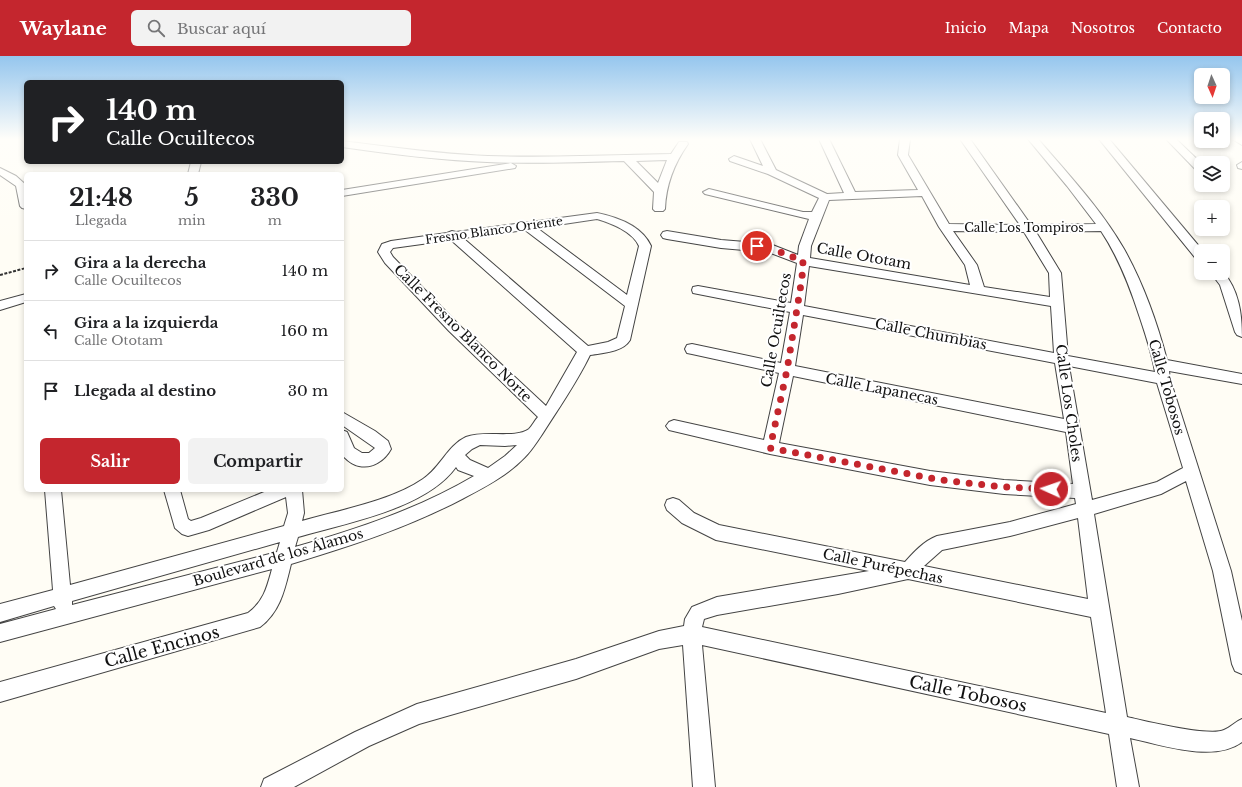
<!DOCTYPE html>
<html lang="es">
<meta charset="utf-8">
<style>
:root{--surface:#fff;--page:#f2f2f2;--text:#202124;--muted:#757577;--line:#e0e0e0;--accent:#c4262e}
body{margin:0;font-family:"Libre Baskerville",serif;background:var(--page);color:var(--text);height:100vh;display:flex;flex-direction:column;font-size:15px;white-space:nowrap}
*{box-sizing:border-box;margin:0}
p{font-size:13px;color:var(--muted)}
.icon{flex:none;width:22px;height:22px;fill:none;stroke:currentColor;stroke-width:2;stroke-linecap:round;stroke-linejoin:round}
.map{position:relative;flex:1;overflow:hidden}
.details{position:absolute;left:24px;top:116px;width:320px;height:320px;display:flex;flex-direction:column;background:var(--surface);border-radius:6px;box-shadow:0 2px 6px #0003}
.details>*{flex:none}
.top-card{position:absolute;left:24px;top:24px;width:320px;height:84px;border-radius:6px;box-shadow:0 2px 6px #0003;background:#202124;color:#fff;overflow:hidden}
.needle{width:26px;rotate:177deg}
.buttons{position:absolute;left:1194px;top:12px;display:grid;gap:8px}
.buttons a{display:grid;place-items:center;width:36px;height:36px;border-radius:6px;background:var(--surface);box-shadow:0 2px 6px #0003;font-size:20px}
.pin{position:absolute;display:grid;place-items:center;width:34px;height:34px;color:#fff;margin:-17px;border:2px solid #fff;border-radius:50%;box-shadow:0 1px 4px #0007}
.me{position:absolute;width:44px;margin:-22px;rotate:273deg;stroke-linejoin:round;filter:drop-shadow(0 0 3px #0008)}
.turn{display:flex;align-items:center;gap:14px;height:84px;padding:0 16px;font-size:18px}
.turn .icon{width:52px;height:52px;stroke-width:2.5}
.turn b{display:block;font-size:28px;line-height:34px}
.eta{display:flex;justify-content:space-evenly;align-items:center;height:68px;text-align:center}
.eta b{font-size:24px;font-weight:700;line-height:28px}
.cta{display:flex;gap:8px;margin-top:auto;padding:8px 16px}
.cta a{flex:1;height:46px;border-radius:6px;background:var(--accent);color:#fff;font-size:16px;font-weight:700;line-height:46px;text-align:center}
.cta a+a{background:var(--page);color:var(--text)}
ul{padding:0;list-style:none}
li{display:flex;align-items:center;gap:12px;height:60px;padding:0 16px;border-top:1px solid var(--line)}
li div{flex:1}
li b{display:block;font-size:15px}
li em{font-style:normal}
header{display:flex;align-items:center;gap:24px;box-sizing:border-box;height:56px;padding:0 20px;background:var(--accent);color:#fff}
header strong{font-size:19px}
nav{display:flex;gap:22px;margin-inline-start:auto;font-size:14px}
.search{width:280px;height:36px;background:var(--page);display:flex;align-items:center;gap:10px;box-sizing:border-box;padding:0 14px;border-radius:6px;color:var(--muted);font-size:15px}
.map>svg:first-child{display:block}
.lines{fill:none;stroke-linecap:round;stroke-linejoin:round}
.minor-casing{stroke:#444;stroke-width:2}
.path{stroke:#333;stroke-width:2;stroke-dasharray:3 1.5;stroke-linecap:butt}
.minor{fill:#fff;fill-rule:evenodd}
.route{stroke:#c4262e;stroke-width:7;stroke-dasharray:0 12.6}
.labels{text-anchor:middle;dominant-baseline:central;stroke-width:4;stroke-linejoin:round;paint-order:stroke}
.far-street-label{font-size:12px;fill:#111;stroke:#fff}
.street-label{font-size:14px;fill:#111;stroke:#fff}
.near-street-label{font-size:17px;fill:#111;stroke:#fff}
</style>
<header>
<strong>Waylane</strong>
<div class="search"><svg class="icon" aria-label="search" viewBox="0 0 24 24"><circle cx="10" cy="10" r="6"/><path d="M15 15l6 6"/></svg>Buscar aquí</div>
<nav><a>Inicio</a><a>Mapa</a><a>Nosotros</a><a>Contacto</a></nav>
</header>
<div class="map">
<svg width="1242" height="731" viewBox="0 0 1242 731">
<rect width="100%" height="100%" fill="#fffdf5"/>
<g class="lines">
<g class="minor-casing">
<g id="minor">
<path d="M750 83H760L776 114 827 138 844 137 819 83H829L855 136 918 134 898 99 900 83H910L908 99 949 168 1020 169 960 83H970L1031 169 1096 168 1067 130 1028 83H1038C1068 118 1101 153 1124 193 1143 227 1157 266 1167 304L1242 318V328L1169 315 1170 323 1231 515 1242 565V618L1235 615 1232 608 1213 515 1186 425 1161 438 1094 458 1127 661C1145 665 1209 681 1224 674 1231 671 1235 666 1242 663V686C1214 707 1162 689 1130 682L1139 731H1117L1109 678 702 589 715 731H693L683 589 659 593 576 623 419 668 369 690 294 731H261L264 723 355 676 417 648 576 603 659 575 684 570 685 563 692 551 717 541 869 515 716 484 682 467 667 454 665 449 667 444 673 442 679 444 694 457 719 469 905 506C914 496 924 485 937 480L1010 466 1076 448 1075 442 1004 438 930 429 770 398 669 374 666 370 669 366 674 364 764 384 779 317 692 298 687 297 685 293 687 289 692 288 781 307 790 256 698 238 693 237 692 234 693 231 698 230 791 247 797 207 768 196 721 192 667 183 663 182 661 179 663 176 667 175 721 184 770 188 798 199 799 190 809 163 705 138 703 136 709 133 803 156H812L819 142 768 118 730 105 729 103 734 100 763 110ZM922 140 939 171 965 209 970 229 810 202 811 190 829 144ZM953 175 1024 176 1049 217 1050 241 984 231 977 209ZM1101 175C1119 202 1130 231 1140 262 1146 280 1152 298 1155 316L1068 300 1061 217 1036 176ZM809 210 1051 250 1054 297 804 250ZM803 259 1055 307 1064 363 795 310ZM1069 310 1157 327 1183 412 1157 426 1092 444ZM793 320 1066 376 1073 428 1004 424 930 415 779 387ZM1078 462 1088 543 924 510 942 494 1010 480ZM908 523 1091 561 1106 657 702 571 704 563 717 559 838 538Z"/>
<path d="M1099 83H1109L1203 195H1201V205L1197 204Z"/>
<path d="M1166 83H1176L1201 107V116L1197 115Z"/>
<path d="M1232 83H1242V89Z"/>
<path d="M342 85C390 91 439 98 488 100 549 102 610 99 671 98L679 86H687L688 88C674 108 666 128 665 153L663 155H655L653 153 654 136 624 105C579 106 533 108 487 106 439 104 390 98 342 91ZM667 104 658 127 636 105Z"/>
<path d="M191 106H201L198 118H188Z"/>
<path d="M1242 106V113L1238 112 1237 109Z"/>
<path d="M511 107 516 110 515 112 342 140V134Z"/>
<path d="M0 112 16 120 26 129V153L22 152 20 150 16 130 0 119Z"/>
<path d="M597 157C617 161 642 170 651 190L630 284C623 296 602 297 590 299 576 328 558 353 541 380 536 387 531 395 525 401 508 419 485 431 464 442 409 471 351 490 291 508 285 532 281 555 260 571L0 646V626L248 557C264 545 267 531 272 513L0 586V568L56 553 54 550 0 566V548L53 534 45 434H61L70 529 284 470 288 457 286 441 209 474 188 480 182 478 175 472 164 434H180L188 463 191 465 201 462 269 434H302L304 457 302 465C340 454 391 445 423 423 440 412 448 389 466 381 484 374 516 383 529 373 532 370 535 364 538 361L449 275 385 207 378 196 382 188 391 185 447 177 452 175 456 176ZM597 163C611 167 633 176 639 190L627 239 537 172ZM525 174 625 250 617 282 608 286 588 290 463 182ZM451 184 577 296 546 350 459 269 393 201 390 196 393 192ZM480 389 505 390 517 389 505 400 488 412 470 404 465 399 472 393ZM456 411 458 414 474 420C418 453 357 473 295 491L298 481C346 467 426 453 456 411ZM280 486 277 496 72 549V545Z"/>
<path d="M1223 216C1239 234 1242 258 1242 281L1237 279 1235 276 1220 229 1211 217Z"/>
<path d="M26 238V246L0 254V245Z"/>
<path d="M342 356 375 375 388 385 391 393C385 404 373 413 359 410 353 409 347 404 343 400L342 374 347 376 354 392 362 397H369L375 392 342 369Z"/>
</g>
</g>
<path class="path" d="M0 219 26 212"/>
<use href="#minor" class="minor"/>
</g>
<linearGradient id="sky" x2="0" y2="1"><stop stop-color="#95c6ee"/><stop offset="0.45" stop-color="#fffefa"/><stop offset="1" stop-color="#fffefa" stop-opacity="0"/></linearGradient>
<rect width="1242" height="185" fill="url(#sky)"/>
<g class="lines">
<path class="route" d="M757 190 770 192 803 205 802 222 787 314 770 392 941 424 1004 431 1051 433"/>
</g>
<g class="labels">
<g class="far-street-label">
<text x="1024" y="171">Calle Los Tompiros</text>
<text transform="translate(494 174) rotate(-8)">Fresno Blanco Oriente</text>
</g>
<g class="street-label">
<text transform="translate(864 200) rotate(10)">Calle Ototam</text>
<text transform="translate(776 274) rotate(-80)">Calle Ocuiltecos</text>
<text transform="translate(463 277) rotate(45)">Calle Fresno Blanco Norte</text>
<text transform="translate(931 278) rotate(11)">Calle Chumbias</text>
<text transform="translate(1167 331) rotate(74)">Calle Tobosos</text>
<text transform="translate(882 333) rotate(11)">Calle Lapanecas</text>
<text transform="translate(1069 347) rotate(82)">Calle Los Choles</text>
<text transform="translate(278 501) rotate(-16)">Boulevard de los Álamos</text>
<text transform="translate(883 510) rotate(12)">Calle Purépechas</text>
</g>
<g class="near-street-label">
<text transform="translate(162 591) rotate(-15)">Calle Encinos</text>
<text transform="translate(968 638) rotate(12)">Calle Tobosos</text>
</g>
</g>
</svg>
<div class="buttons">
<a><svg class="needle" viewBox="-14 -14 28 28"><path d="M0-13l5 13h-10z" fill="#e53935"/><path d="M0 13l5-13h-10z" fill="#757577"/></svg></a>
<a><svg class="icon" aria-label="sound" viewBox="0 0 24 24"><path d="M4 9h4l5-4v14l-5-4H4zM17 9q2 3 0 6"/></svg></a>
<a><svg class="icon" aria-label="layers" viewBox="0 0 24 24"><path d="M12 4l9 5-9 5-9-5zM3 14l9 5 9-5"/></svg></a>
<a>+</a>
<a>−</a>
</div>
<div class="pin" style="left:757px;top:190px;background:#d93025"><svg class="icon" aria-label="arrive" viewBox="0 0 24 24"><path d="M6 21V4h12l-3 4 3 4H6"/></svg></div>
<svg class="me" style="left:1051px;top:433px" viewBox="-20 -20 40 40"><circle r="17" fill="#c4262e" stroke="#fff" stroke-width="3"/><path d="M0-11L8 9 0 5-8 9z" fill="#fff"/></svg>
<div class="top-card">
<div class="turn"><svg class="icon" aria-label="right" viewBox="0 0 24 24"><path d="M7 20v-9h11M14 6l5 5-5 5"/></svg><div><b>140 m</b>Calle Ocuiltecos</div></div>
</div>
<section class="details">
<div class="eta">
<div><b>21:48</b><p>Llegada</p></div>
<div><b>5</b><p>min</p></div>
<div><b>330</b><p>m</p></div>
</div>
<ul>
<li><svg class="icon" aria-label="right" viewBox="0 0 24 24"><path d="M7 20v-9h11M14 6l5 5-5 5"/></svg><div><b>Gira a la derecha</b><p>Calle Ocuiltecos</p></div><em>140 m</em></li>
<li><svg class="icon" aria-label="left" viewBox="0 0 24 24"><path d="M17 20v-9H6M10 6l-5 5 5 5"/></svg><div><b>Gira a la izquierda</b><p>Calle Ototam</p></div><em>160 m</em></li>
<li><svg class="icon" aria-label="arrive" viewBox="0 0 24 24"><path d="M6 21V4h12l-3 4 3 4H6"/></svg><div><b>Llegada al destino</b></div><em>30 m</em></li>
</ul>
<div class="cta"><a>Salir</a><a>Compartir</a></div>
</section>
</div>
